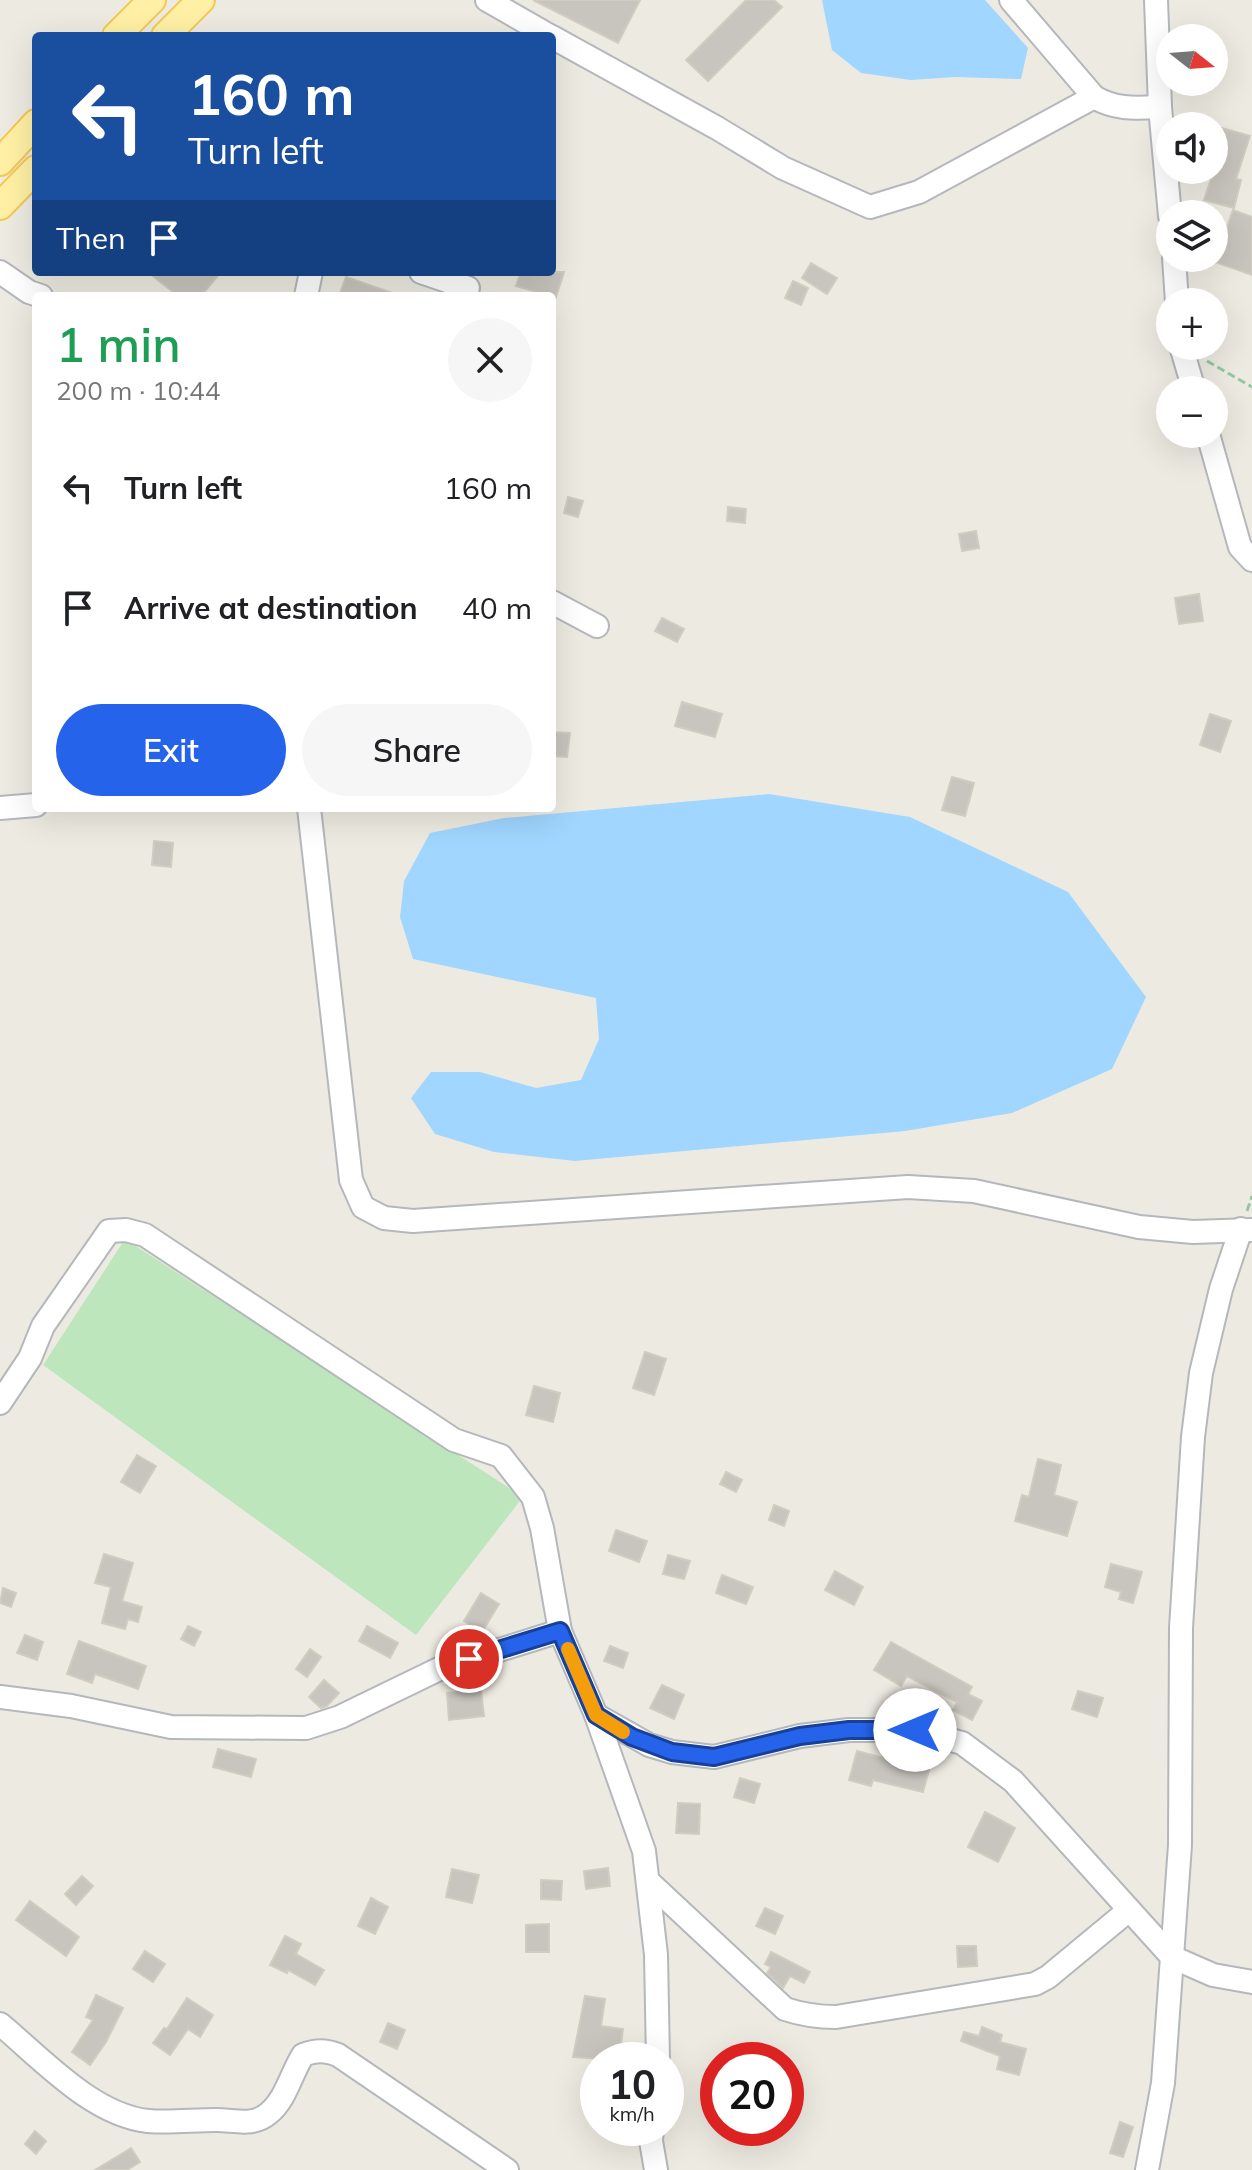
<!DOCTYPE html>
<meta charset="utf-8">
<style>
:root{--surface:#fff;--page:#f6f6f6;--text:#202124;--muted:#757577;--accent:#2563eb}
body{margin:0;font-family:Mulish,sans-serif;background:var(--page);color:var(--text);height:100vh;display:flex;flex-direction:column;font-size:30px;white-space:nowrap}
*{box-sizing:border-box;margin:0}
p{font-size:26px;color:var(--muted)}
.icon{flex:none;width:44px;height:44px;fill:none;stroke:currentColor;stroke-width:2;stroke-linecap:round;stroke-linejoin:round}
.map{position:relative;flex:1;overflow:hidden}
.drawer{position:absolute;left:32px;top:292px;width:524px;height:520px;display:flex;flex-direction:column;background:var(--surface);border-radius:8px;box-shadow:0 8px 32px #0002}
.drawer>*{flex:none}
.banner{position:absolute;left:32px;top:32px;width:524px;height:244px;border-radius:8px;box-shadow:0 8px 32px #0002;background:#1a4fa0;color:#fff;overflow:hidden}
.needle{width:52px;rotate:107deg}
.buttons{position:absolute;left:1156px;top:24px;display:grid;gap:16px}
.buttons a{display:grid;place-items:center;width:72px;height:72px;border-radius:50%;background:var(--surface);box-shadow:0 8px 32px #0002;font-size:40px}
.speed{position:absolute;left:580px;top:2042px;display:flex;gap:16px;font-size:40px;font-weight:700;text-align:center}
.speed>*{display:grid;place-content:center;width:104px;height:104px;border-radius:50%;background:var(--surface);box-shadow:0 8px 32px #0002;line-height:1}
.speed small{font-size:20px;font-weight:400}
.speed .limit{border:12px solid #d22;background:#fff;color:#111}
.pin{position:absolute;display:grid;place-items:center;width:68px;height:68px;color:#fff;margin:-34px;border:4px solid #fff;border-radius:50%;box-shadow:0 2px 8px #0007}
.me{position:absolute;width:88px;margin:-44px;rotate:270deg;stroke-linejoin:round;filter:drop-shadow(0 0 6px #0008)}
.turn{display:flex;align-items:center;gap:28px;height:168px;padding:0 24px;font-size:36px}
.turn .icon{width:104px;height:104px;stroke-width:2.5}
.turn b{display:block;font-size:56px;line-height:68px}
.then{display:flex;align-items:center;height:76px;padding:0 24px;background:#0003;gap:16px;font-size:30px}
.round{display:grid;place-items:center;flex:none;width:84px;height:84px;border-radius:42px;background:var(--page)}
.overview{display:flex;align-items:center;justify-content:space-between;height:136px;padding:0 24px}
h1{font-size:48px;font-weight:600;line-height:60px;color:#1e9e55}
.cta{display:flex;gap:16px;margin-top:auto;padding:16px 24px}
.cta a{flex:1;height:92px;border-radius:48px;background:var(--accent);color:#fff;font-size:32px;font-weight:600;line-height:92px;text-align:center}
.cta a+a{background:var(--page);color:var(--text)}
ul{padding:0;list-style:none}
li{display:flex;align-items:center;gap:24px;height:120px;padding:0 24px}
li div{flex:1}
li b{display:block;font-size:30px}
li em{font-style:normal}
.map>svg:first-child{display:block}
.green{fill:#bde6bd}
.water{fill:#a0d6ff}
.building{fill:#c8c5be;stroke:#d2ccc0;stroke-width:2}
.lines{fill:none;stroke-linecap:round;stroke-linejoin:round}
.minor-casing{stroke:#b4b8bc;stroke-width:26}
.major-casing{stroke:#f5c753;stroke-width:30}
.path{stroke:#95c7a4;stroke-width:3;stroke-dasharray:8 4;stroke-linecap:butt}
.minor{stroke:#fff;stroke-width:22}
.major{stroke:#fff0a5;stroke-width:26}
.route-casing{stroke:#184099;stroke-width:20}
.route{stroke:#2563eb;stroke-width:14}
.slow{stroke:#f59e0b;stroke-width:14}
</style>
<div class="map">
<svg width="1252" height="2170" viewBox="0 0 1252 2170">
<rect width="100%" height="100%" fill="#edebe1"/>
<path class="green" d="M125 1239 523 1497 416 1635 43 1365Z"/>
<g class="water">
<path d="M822 0H985L1028 48 1021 79 955 77 911 80 861 73 832 50Z"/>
<path d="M769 794 910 817 1068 892 1146 997 1112 1069 1012 1113 905 1131 575 1161 494 1152 435 1134 411 1098 431 1072H480L536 1088 581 1080 599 1039 596 998 413 959 400 917 404 881 430 833 504 818Z"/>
</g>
<g class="building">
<path d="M533 0H640L618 43Z"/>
<path d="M746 0H774L782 7 708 81 686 60Z"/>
<path d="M1222 128 1250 136 1236 179 1241 180 1234 208 1204 200 1214 170 1218 151 1215 150Z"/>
<path d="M1233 210 1252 217V275L1215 262Z"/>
<path d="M811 263 837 278 827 294 802 278Z"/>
<path d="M148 272H221L201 296H178Z"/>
<path d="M521 272H564L555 300 552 296 516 286Z"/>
<path d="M346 277 395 294V296H339Z"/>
<path d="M793 281 808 288 801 305 785 298Z"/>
<path d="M568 497 583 501 578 517 564 513Z"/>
<path d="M728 507 746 509 745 523 727 521Z"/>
<path d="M976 531 979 548 962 551 959 534Z"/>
<path d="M1199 594 1203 621 1179 624 1175 598Z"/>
<path d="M662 618 684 629 677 642 655 631Z"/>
<path d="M682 702 722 714 715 737 675 726Z"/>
<path d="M1210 714 1231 721 1220 752 1200 745Z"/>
<path d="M552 732 570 733 567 757 552 756Z"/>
<path d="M952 777 974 783 965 816 942 810Z"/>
<path d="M154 841 173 843 171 867 152 865Z"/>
<path d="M645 1352 666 1359 654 1395 633 1388Z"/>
<path d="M534 1386 560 1393 553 1422 526 1415Z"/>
<path d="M137 1455 156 1466 140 1493 121 1482Z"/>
<path d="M1038 1459 1061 1465 1054 1495 1077 1502 1067 1536 1015 1521 1022 1495 1029 1497Z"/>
<path d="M726 1472 742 1480 736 1492 720 1484Z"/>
<path d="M774 1505 789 1511 784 1526 769 1520Z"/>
<path d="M616 1530 647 1541 639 1562 609 1551Z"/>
<path d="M104 1554 133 1563 122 1601 142 1607 138 1622 128 1619 125 1629 102 1623 111 1587 95 1583Z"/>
<path d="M668 1555 690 1561 684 1579 663 1574Z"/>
<path d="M1111 1564 1142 1572 1133 1603 1119 1599 1121 1592 1105 1587Z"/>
<path d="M835 1571 863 1587 854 1605 825 1590Z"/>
<path d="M722 1575 753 1587 746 1604 716 1593Z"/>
<path d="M3 1588 16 1593 11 1607 0 1603Z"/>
<path d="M481 1593 499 1604 482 1632 464 1621Z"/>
<path d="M188 1626 201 1632 194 1646 181 1639Z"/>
<path d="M367 1626 398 1643 390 1658 359 1641Z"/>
<path d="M25 1635 43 1642 37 1660 17 1653Z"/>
<path d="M79 1641 146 1666 138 1689 95 1674 92 1683 67 1674Z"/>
<path d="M891 1642 972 1687 968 1694 982 1701 972 1720 953 1710 957 1702 907 1676 901 1686 874 1670Z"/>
<path d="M610 1646 628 1653 623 1668 604 1661Z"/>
<path d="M310 1649 321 1657 307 1677 296 1669Z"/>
<path d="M324 1680 339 1693 327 1706 321 1708 309 1697Z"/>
<path d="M662 1685 684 1695 674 1719 650 1708Z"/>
<path d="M481 1690 484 1716 449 1720 447 1693Z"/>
<path d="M1078 1691 1103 1698 1097 1717 1072 1709Z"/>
<path d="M218 1749 256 1759 251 1777 213 1767Z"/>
<path d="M857 1751 903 1763 906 1752 932 1759 923 1792 873 1780 871 1786 849 1780Z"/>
<path d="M740 1778 760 1784 754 1803 734 1797Z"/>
<path d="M678 1803 700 1804 699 1834 676 1833Z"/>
<path d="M985 1812 1015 1828 998 1862 968 1847Z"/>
<path d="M608 1868 610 1886 586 1889 584 1871Z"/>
<path d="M452 1869 479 1875 472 1903 446 1897Z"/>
<path d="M82 1876 93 1886 76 1905 65 1894Z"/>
<path d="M541 1880 562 1881 561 1900 541 1899Z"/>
<path d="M371 1898 388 1907 375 1934 358 1926Z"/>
<path d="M30 1901 79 1937 66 1956 16 1920Z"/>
<path d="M765 1908 783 1916 775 1934 756 1926Z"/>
<path d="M549 1924V1952H526V1925Z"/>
<path d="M285 1936 301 1944 296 1954 324 1970 315 1985 288 1970 287 1973 270 1965Z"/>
<path d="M957 1946H976L977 1966 958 1967Z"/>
<path d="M145 1951 165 1964 153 1982 133 1969Z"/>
<path d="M771 1952 810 1972 804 1983 790 1976 783 1988 767 1973 771 1967 765 1964Z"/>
<path d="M96 1995 123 2008 106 2042 90 2065 72 2052 93 2020 86 2017Z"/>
<path d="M585 1996 605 1999 601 2026 623 2029 619 2060 573 2057Z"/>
<path d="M187 1998 213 2015 200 2037 188 2029 170 2055 153 2043 164 2028 167 2029Z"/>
<path d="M388 2023 405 2030 397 2049 380 2042Z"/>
<path d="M982 2027 1002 2035 1000 2042 1026 2049 1019 2075 997 2069 1000 2056 961 2041 964 2032 979 2036Z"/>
<path d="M1120 2122 1133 2127 1123 2157 1110 2153Z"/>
<path d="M35 2131 46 2141 36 2154 25 2144Z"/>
<path d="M131 2148 140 2162 127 2170H95Z"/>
</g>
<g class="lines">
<g class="minor-casing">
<g id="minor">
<path d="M487 0 550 36"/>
<path d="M1011 0 1094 97C1116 110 1136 108 1160 107"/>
<path d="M1156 0 1160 107 1170 216"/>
<path d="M552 37 717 128 783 168 870 207 919 192 1094 97"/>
<path d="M1174 258 1177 302"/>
<path d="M0 272 29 292 41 296"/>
<path d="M421 272 468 288"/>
<path d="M306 296 311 272"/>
<path d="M1181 346 1194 390"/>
<path d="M1208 434 1240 547 1252 560"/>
<path d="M552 602 597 626"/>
<path d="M0 808 36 805"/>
<path d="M309 808 351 1180 363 1207 384 1218 413 1221 908 1187 974 1191 1139 1227 1193 1232 1252 1230"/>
<path d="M0 1403 30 1358 43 1326 109 1231 126 1230 145 1235 454 1440 501 1456 533 1497 542 1528 560 1631 596 1715 644 1851 656 1955 658 2060"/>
<path d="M0 1697 71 1706 171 1727 306 1728 340 1717 439 1669 560 1631"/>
<path d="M596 1715 649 1745 672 1752 714 1757 800 1736 849 1730H915L962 1743 1013 1781 1172 1957 1213 1975 1252 1982"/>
<path d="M649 1882 785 2009C803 2015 818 2017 836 2017L1035 1984 1048 1977 1129 1910"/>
<path d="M0 2024C41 2058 92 2115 148 2121 170 2123 193 2120 216 2120 235 2120 253 2127 269 2113 286 2099 291 2074 303 2055 316 2050 325 2050 338 2055L507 2170"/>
<path d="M652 2128 651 2141 656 2170"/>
<path d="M1147 2170 1163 2083 1180 1845 1181 1628 1193 1437 1201 1373 1221 1289 1241 1229"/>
</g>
</g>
<g class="major-casing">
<g id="major">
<path d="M116 36 152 0"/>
<path d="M165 36 201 0"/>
<path d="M0 162 36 123"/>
<path d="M0 206 36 169"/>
</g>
</g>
<g class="path">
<path d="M1207 361 1252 387"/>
<path d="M1247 1211 1252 1196"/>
</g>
<use href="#minor" class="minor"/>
<use href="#major" class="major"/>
</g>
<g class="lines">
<g class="route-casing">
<path id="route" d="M469 1659 560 1631 596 1715 632 1737 672 1752 714 1757 800 1736 849 1730H915"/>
</g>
<use href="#route" class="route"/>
<path class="slow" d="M568 1649 596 1715 623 1732"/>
</g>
</svg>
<div class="buttons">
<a><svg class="needle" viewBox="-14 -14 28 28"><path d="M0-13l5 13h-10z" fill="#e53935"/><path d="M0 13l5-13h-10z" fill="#757577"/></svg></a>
<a><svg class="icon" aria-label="sound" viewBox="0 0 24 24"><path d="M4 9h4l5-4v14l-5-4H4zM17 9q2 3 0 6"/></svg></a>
<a><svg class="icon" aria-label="layers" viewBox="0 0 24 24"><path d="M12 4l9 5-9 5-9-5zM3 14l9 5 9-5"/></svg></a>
<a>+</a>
<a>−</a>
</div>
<div class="speed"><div>10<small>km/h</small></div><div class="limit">20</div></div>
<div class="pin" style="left:469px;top:1659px;background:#d93025"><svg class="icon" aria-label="arrive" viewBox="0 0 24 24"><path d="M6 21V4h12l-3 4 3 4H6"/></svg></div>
<svg class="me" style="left:915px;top:1730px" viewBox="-20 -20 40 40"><circle r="19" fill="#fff"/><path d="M0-13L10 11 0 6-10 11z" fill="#2563eb"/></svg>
<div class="banner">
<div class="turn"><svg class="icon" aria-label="left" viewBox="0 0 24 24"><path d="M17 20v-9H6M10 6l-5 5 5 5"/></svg><div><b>160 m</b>Turn left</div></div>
<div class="then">Then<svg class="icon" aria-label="arrive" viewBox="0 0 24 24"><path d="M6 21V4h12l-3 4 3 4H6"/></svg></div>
</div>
<section class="drawer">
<div class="overview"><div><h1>1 min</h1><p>200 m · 10:44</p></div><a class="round"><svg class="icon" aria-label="close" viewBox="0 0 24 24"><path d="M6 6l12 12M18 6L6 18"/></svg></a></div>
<ul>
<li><svg class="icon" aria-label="left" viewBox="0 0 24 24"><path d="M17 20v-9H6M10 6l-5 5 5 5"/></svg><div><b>Turn left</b></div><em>160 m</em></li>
<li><svg class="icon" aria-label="arrive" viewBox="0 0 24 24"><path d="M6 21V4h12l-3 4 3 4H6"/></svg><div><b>Arrive at destination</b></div><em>40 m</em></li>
</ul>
<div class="cta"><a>Exit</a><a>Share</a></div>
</section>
</div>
